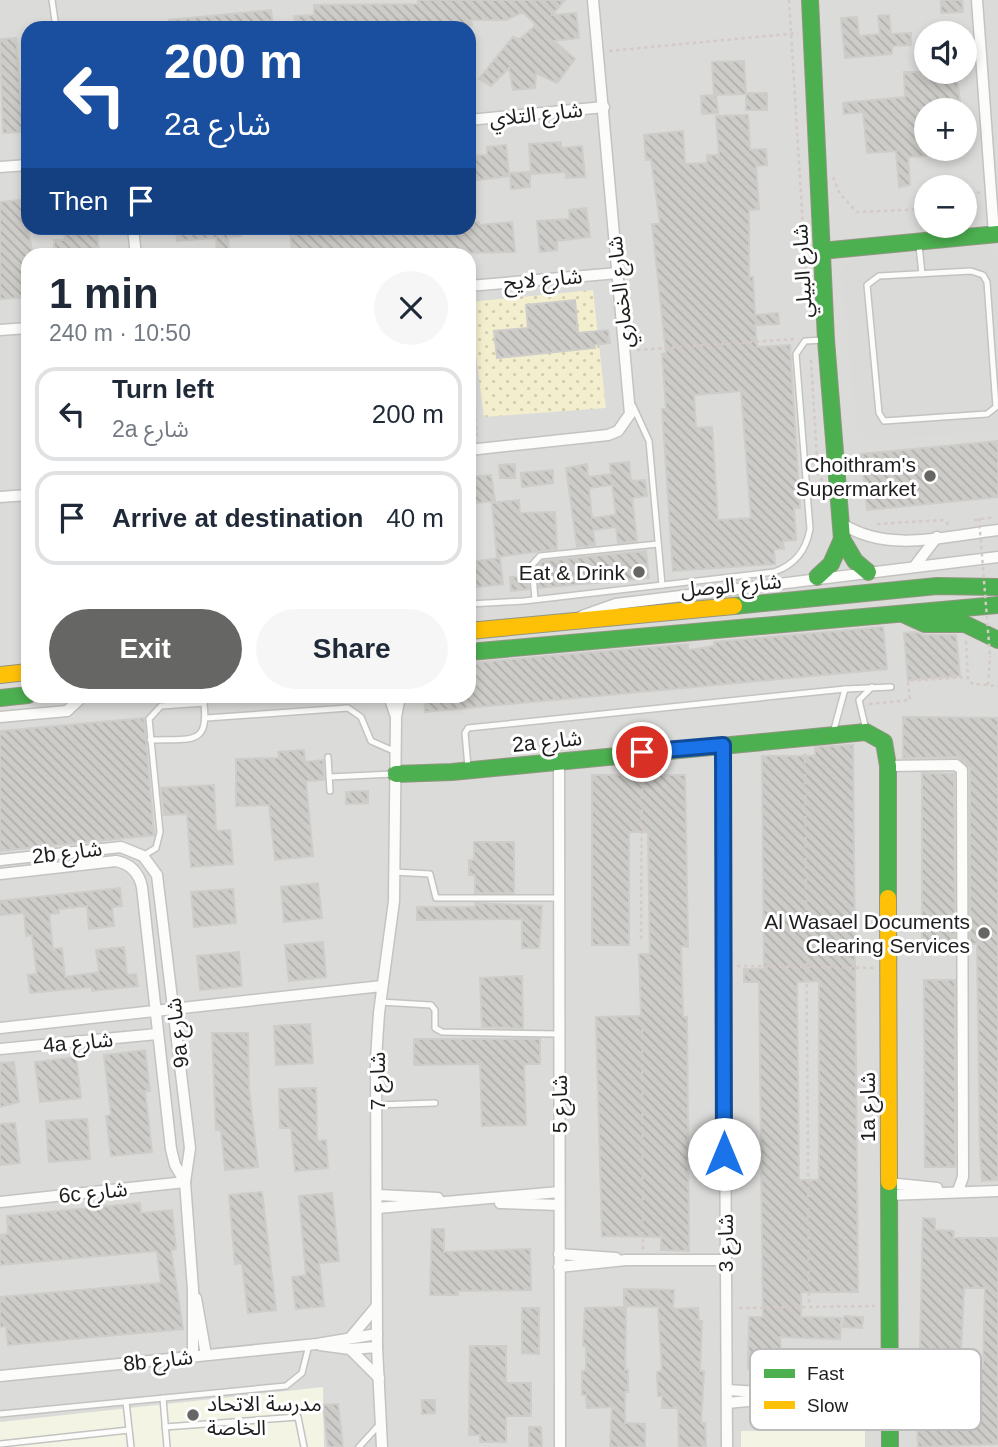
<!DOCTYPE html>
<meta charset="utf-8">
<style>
:root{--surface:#fff;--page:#f6f6f7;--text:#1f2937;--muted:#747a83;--line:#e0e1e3;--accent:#666664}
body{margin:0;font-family:Helvetica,"Noto Sans Arabic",sans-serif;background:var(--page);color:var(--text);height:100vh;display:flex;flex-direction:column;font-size:26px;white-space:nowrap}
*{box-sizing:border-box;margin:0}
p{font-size:23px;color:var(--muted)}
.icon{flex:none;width:38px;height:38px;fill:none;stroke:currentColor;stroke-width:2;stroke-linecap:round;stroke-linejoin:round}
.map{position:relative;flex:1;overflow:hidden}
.panel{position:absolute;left:21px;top:248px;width:455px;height:455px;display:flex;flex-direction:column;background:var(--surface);border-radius:21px;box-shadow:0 4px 10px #0003}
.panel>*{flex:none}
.guide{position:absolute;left:21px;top:21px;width:455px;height:214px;border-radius:21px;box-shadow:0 4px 10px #0003;background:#1a4fa0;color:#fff;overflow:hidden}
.fabs{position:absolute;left:914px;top:21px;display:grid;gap:14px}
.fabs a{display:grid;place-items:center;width:63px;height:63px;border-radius:50%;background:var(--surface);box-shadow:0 4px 10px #0003;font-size:35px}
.pin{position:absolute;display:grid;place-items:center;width:60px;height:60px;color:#fff;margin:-30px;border:4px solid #fff;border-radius:50%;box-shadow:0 2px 7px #0007}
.me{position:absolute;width:77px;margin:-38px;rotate:0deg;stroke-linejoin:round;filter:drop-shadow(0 0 5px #0008)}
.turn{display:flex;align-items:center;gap:24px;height:147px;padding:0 28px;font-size:32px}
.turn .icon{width:91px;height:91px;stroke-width:2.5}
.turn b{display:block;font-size:49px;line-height:60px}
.then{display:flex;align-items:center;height:66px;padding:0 28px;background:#0003;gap:14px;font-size:26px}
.round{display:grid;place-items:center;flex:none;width:74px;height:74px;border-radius:37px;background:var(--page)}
.headline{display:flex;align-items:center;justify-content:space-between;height:119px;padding:0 28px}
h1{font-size:42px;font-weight:700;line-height:52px}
.cta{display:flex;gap:14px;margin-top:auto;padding:14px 28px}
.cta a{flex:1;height:80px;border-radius:42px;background:var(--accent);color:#fff;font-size:28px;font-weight:700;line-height:80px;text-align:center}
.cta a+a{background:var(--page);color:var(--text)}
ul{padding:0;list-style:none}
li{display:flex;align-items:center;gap:21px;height:94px;margin:0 14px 10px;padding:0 14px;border:4px solid var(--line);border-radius:21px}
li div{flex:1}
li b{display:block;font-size:26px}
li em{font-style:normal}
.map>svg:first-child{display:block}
.residential{fill:#dbdbd9;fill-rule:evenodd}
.education{fill:#f4f4e4}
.religious{fill:#dadad8}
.sand{fill:url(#sand-dots)}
.building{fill:url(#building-back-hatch);stroke:#cfcdc9;stroke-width:2;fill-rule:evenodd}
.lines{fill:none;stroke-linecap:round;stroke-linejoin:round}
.lane-casing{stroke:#c3c3c1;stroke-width:8}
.street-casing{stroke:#c3c3c1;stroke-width:13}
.fast-casing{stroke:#929581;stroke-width:18}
.slow-casing{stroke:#929581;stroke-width:18}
.path{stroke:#d5cac7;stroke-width:2.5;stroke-dasharray:3.5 3.5;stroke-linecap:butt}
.lane{stroke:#fcfcfb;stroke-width:5}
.street{stroke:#fcfcfb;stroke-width:10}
.fast{stroke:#4caf50;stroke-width:16}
.slow{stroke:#ffc107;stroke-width:16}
.path-bridge{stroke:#d5cac7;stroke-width:2.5;stroke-dasharray:3.5 3.5;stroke-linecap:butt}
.route-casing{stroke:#114b97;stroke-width:18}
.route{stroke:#1a73e8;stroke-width:12}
.poi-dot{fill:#666664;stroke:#fff;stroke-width:2.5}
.labels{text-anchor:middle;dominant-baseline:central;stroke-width:6;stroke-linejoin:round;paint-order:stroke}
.street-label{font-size:21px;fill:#1e1e1e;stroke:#fff}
.poi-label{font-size:21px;fill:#1e1e1e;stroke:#fff;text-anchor:end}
.key{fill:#fff;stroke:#bcbcbc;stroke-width:2}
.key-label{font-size:19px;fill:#1e1e1e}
</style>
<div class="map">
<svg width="998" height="1447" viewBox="0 0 998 1447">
<defs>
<pattern id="sand-dots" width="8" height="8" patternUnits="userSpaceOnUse" patternTransform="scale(1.75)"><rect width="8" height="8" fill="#f3eece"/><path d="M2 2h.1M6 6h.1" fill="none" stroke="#d0ccb0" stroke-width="1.8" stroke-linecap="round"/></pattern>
<pattern id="building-back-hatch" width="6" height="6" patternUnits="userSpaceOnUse" patternTransform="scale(1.75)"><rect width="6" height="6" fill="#cdccc8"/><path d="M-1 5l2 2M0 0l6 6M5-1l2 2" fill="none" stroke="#b0afab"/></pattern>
</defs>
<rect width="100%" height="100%" fill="#ecebe7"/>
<path class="residential" d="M0 0H998V1447H0ZM28 28H469V228H28ZM926 33H964V72H926ZM926 110H964V149H926ZM926 187H964V226H926ZM28 256H469V696H28Z"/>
<g class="education">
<path d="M323 1387 324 1447H0V1422Z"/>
<path d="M865 1429V1447H741V1431Z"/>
</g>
<path class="religious" d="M984 245 997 256 998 271V430L870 441 857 430 841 270 853 257Z"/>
<path class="sand" d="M593 290 606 408 484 417 469 302Z"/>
<g class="building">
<path d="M418 0H565L552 15 576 13 579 38 554 41 575 59 557 83 536 73 535 88 513 90 509 68 491 86 479 79 513 37 520 39 536 25 523 12 506 20H471L472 25 445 28H296L294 16 314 15V5L418 4Z"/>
<path d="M941 0H962L963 12 941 13Z"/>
<path d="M271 10 273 28H169V20Z"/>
<path d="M889 15 891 34 911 33V45L892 46V54L845 58 841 18 857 17 859 36 880 34 878 16Z"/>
<path d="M16 38 23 132 3 133 0 39Z"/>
<path d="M744 61 746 94 714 95 712 62Z"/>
<path d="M904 72H956L960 101 953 102V110H926V156L908 157 910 185 899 187 896 151 867 153 863 112 844 114 843 103 905 97Z"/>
<rect x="746" y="93" width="21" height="17"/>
<path d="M716 95 718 113 702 114 701 96Z"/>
<path d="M748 115 750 150 766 149 767 165 756 166 759 209 749 210V277H753L755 315 778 313 779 324 755 325 757 347 790 345 800 508H794L796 540 783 541 784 549H774L775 564 673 571 662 409H666L662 354 666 353 652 224H660L651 159 646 160 644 135 683 131 685 164 707 163V155H719L716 116ZM741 391 751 518 718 520 712 427 696 428 694 395Z"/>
<path d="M561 142V148L582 146 585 177 566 178V172L531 174 529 144Z"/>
<path d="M506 145 509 176 469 181V156L487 155V147Z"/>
<path d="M530 172V187L511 189 510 173Z"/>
<path d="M28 199V228L33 256H28V297L0 299V202Z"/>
<path d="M586 208 590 237 557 241V250L540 252 537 221 570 219 569 210Z"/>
<path d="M469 222H479V225L512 222 515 252 462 253V249L407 256 406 249 352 256H292L290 228H469Z"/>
<path d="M63 228H96L100 256 54 255V240H65Z"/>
<path d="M176 228H240L241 236 228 237 229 252 217 253 216 238 177 241Z"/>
<path d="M575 300 578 333 608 330 610 343 594 345 595 348 497 358 494 331 528 328 526 305Z"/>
<path d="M998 441V497L867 510 861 454Z"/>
<path d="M629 462 631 481 645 480 647 496 632 498 637 541 618 543 616 527 593 530 595 545 577 547 566 468 587 464 588 477 611 474 610 464ZM612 485 616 515 592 518 589 488Z"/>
<path d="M515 464V478H500L499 465Z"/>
<path d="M553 470V483L522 487 521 473Z"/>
<path d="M491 475 495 501 469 504V477Z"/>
<path d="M519 500 520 513 555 512 557 549 497 557 492 503Z"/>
<path d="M646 551 649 578 539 588 537 567 543 561Z"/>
<path d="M500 558 503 584 469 588V562Z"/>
<path d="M528 576 529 589 511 591 510 577Z"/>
<path d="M883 627 887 669 425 712 424 696H469V663L688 644V650L715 646 714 642Z"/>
<path d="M915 632 925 635H956L960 676 908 680 904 633Z"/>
<path d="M903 717 998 718V1180L982 1181 980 1151 977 944H970V769L957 757 903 758Z"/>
<path d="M144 718 154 835 0 851V731Z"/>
<path d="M853 745 858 1292H801V1317L841 1318 840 1339 780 1337 782 1366 748 1369 749 1317H763L759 982H744V969H764L762 756H815V747ZM819 981V1180H799L797 982Z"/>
<path d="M304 750 305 762 323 760 324 780 306 781 313 856 275 860 269 805 236 806V759L279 758 278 752Z"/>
<path d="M922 773 954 774 955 949 922 947Z"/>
<path d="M592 775H685L688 947 681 946 683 1017H687L689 1251 661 1250V1237L602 1236 596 1017 641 1016 639 954H650L648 832H629V945H592Z"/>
<path d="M214 785 216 831 230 830 233 864 191 867 187 814 164 815 161 788Z"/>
<path d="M368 791V803L346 804V792Z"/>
<path d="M474 842H514V893H475V875H469V860H474Z"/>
<path d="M318 883 322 918 284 922 281 887Z"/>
<path d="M120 888 122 906 112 907 114 926 89 929 87 906 59 909V913L49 914 53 949 62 948 65 977 99 972 96 950 124 947 127 975 136 974 138 986 92 991V987L30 993 28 975 37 974 32 935 26 936 24 913 0 915V901Z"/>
<path d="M233 889 236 923 194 927 191 892Z"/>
<path d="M475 903 542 906 539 948H522V919L417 920V907H475Z"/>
<path d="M323 942 326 977 289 981 285 945Z"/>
<path d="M239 952 242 986 200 990 197 956Z"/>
<path d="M522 976 523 1028 482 1027 480 978Z"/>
<path d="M924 980H955V1167H925Z"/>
<path d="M310 1024 313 1063 276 1065 274 1026Z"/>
<path d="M212 1033H248L249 1089 258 1167 225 1170 221 1130H216Z"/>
<path d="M414 1039H540V1064H524L526 1125 482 1126 480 1064 414 1065Z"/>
<path d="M145 1050 150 1091H145L152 1152 111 1156 106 1116 111 1115 104 1055Z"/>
<path d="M76 1057 81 1098 40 1102 35 1062Z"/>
<path d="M14 1062 19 1102 0 1107V1063Z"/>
<path d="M316 1088 317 1141 326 1140 328 1168 295 1171 291 1128H280L279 1089Z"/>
<path d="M87 1119 90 1159 49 1162 46 1121Z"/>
<path d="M15 1123 20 1163 0 1165V1124Z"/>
<path d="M262 1192 276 1310 248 1313 242 1263 235 1264 229 1195Z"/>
<path d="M332 1193 339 1261 319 1263 324 1306 296 1309 292 1277 306 1275 299 1196Z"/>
<path d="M140 1203 141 1213 172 1210 176 1249 171 1250 183 1329 8 1345 6 1326 0 1327V1297L161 1283 157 1251 0 1265V1235L8 1234 7 1216Z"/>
<path d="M923 1218 935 1219V1230L954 1231 953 1238H998V1444L918 1447 916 1378 949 1377V1384L975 1383V1368H983L985 1288H964L961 1352 920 1349Z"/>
<path d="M432 1229H444V1252L530 1249 531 1290 458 1291V1295H430Z"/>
<path d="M624 1289 674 1290 673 1309 698 1308 699 1321H702L700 1371H704L701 1423H705L706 1447H679L678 1408H662V1396H658L657 1372 662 1371 658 1307 624 1306Z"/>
<path d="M626 1307 625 1370H628V1392H625V1423L645 1424V1447H610L612 1407 587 1408 586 1395H582V1371H586V1346H583L585 1308Z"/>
<path d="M522 1308H539V1354L522 1353Z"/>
<path d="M844 1316 863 1317 862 1328 843 1327Z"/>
<path d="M470 1346H506V1383H531V1416H506V1442H480V1435H469Z"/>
<path d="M422 1400H435V1413L422 1414Z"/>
<path d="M338 1404 343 1447H328L323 1405Z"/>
<path d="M529 1427H541L542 1447H529Z"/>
</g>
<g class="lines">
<g class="lane-casing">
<g id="lane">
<path d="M52 0 56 28"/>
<path d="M919 246 922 274"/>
<path d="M971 271 983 275 987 282 996 407 987 414 884 421 879 413 867 285 879 276Z"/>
<path d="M633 406 649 441 662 585"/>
<path d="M535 599 532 565 540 556 658 544"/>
<path d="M469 604 524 601 774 572C795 565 806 551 810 529L796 354 805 341 823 340"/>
<path d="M206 718 348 708 361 717 371 741 396 752"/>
<path d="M866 730 859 700 872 687"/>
<path d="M833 733 845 689"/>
<path d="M150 740C192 738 211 748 203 696"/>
<path d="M328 757 330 791"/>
<path d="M468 767 465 733 468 728 845 689 891 687"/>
<path d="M329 777 393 774"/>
<path d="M143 856 156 848 160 832 149 719 161 706 204 703"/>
<path d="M394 872 430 874 436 898H559"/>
<path d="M380 1002 431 1005 435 1010V1028L442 1032 559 1034"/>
<path d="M377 1105 435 1103"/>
<path d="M163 1398 167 1447"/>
<path d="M126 1402 131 1447"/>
<path d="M0 1414 286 1386 302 1373 309 1345"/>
<path d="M165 1427 298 1417 304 1447"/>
<path d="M0 1444 129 1430"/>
<path d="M359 1447 379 1425"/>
</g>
</g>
<g class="street-casing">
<g id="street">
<path d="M977 0 994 234"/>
<path d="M469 120 604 107"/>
<path d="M0 167 28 165"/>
<path d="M133 228 136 256"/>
<path d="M469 286 618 273"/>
<path d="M0 330 28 328"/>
<path d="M469 450 608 435 618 431 630 414 593 0"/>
<path d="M0 497 28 495"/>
<path d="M841 523C887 554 947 536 998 530"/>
<path d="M914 567 937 537"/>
<path d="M582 616 616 604 998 557"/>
<path d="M389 696 395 714"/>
<path d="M0 717 67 711 83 696"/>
<path d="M723 745 727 1447"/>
<path d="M559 761 560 1447"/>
<path d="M888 766 956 765 962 770 963 1177 958 1191"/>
<path d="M0 860 121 847 143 856 157 875 190 1148 185 1182 193 1289V1356"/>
<path d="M0 874 116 861C131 864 139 873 142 887L171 1149 175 1165 185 1182"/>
<path d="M0 1028 382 986"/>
<path d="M0 1049 157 1034"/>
<path d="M888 1183 937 1188"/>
<path d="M378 1195 438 1198"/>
<path d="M888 1195 998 1191"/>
<path d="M0 1202 185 1182"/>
<path d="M500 1203 559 1205"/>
<path d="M378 1208 559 1192"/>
<path d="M559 1254 616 1258"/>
<path d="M559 1267 626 1260H725"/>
<path d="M196 1298 206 1355"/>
<path d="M351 1337 376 1307"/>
<path d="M320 1345 350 1349 377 1347"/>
<path d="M350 1349 379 1378"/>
<path d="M0 1376 317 1344 377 1334"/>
<path d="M727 1390 778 1393"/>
<path d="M831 1398 890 1400"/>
<path d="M727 1403 890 1387"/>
<path d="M382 1447 377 1347 376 1059 379 1013 394 901 396 717 400 696"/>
</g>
</g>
<g class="fast-casing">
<g id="fast">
<path d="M810 0 826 340 842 539 855 561 868 572"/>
<path d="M821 251 998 234"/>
<path d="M817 577 831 564 842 539"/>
<path d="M734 606 937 586 998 587"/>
<path d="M903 614 925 624H965L998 640"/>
<path d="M469 652 998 605"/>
<path d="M0 698 28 695"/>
<path d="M396 774 452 772 866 732 884 742 888 766V898"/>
<path d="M889 1182 890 1447"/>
</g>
</g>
<g class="slow-casing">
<g id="slow">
<path d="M469 631 734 606"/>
<path d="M0 675 28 672"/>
<path d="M888 898 889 1182"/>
</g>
</g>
<g class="path">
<path d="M789 0 808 308"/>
<path d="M609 51 798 33"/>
<path d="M833 177 840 194 857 212 926 209"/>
<path d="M964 199 980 192"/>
<path d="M469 321 477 439"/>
<path d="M637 350 794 339"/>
<path d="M811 360 818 475 823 481"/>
<path d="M974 520 995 517"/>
<path d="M877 524 944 520 950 526"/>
<path d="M966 641 968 680 973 684 998 686"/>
<path d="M988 685 990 656"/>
<path d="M869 704 910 700 908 681 967 677"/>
<path d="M805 753 809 1306"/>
<path d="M641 939 642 766"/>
<path d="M902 952 951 953"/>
<path d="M737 966 874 968"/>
<path d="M642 1022 643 1250"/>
<path d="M739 1308 875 1306"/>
</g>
<use href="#lane" class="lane"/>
<use href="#street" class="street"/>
<use href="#fast" class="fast"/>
<use href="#slow" class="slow"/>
<path class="path-bridge" d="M979 518 990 656"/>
</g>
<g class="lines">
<g class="route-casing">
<path id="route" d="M642 752 723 745 724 1154"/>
</g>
<use href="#route" class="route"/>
</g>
<g class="poi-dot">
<circle cx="930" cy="476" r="7"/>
<circle cx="639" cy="572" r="7"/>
<circle cx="984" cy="933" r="7"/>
<circle cx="193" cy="1415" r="7"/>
</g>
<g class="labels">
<g class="street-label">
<text transform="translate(536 114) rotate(-6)">شارع التلاي</text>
<text transform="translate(802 271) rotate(-93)">شارع البيلي</text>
<text transform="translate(543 279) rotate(-5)">شارع لايح</text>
<text transform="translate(620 292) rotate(-96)">شارع الخماري</text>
<text transform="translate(731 585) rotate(-5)">شارع الوصل</text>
<text transform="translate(547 741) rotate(-6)">2a شارع</text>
<text transform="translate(67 852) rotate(-7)">2b شارع</text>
<text transform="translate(177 1033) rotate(-97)">9a شارع</text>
<text transform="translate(78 1042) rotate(-5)">4a شارع</text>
<text transform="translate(377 1081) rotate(-90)">شارع 7</text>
<text transform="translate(559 1104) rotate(-90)">شارع 5</text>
<text transform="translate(867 1107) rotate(-90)">1a شارع</text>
<text transform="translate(93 1192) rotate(-6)">6c شارع</text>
<text transform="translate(725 1243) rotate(-90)">شارع 3</text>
<text transform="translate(158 1360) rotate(-6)">8b شارع</text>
</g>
<g class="poi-label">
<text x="916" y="464">Choithram's<tspan x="916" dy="24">Supermarket</tspan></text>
<text x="625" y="572">Eat &amp; Drink</text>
<text x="970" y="921">Al Wasael Documents<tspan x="970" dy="24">Clearing Services</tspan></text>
<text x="207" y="1403" text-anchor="start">مدرسة الاتحاد<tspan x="207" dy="24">الخاصة</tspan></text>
</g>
</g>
<rect x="750" y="1349" width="231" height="81" rx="10" class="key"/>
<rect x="764" y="1369" width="31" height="9" fill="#4caf50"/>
<rect x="764" y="1401" width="31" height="8" fill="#ffc107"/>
<g class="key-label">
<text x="807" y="1380">Fast</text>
<text x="807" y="1412">Slow</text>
</g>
</svg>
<div class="fabs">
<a><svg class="icon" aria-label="sound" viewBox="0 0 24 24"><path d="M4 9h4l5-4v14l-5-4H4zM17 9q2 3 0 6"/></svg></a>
<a>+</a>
<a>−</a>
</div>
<div class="pin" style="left:642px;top:752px;background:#d93025"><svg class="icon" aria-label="arrive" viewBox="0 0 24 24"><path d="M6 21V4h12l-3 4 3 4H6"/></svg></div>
<svg class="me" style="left:724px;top:1154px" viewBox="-20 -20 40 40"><circle r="19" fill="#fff"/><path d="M0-13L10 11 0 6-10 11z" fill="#1a73e8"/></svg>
<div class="guide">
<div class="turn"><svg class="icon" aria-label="left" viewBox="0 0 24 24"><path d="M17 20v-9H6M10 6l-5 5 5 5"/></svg><div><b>200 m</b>2a شارع</div></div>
<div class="then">Then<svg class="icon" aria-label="arrive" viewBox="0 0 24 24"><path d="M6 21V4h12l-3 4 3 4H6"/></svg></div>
</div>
<section class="panel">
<div class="headline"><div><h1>1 min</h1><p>240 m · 10:50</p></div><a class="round"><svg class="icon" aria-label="close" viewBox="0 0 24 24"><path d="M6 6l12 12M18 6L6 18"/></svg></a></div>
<ul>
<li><svg class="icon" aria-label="left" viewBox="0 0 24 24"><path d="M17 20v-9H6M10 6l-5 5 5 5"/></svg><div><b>Turn left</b><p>2a شارع</p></div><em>200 m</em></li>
<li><svg class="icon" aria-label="arrive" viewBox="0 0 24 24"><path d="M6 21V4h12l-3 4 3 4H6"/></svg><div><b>Arrive at destination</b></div><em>40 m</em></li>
</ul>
<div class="cta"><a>Exit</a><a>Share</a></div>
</section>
</div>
